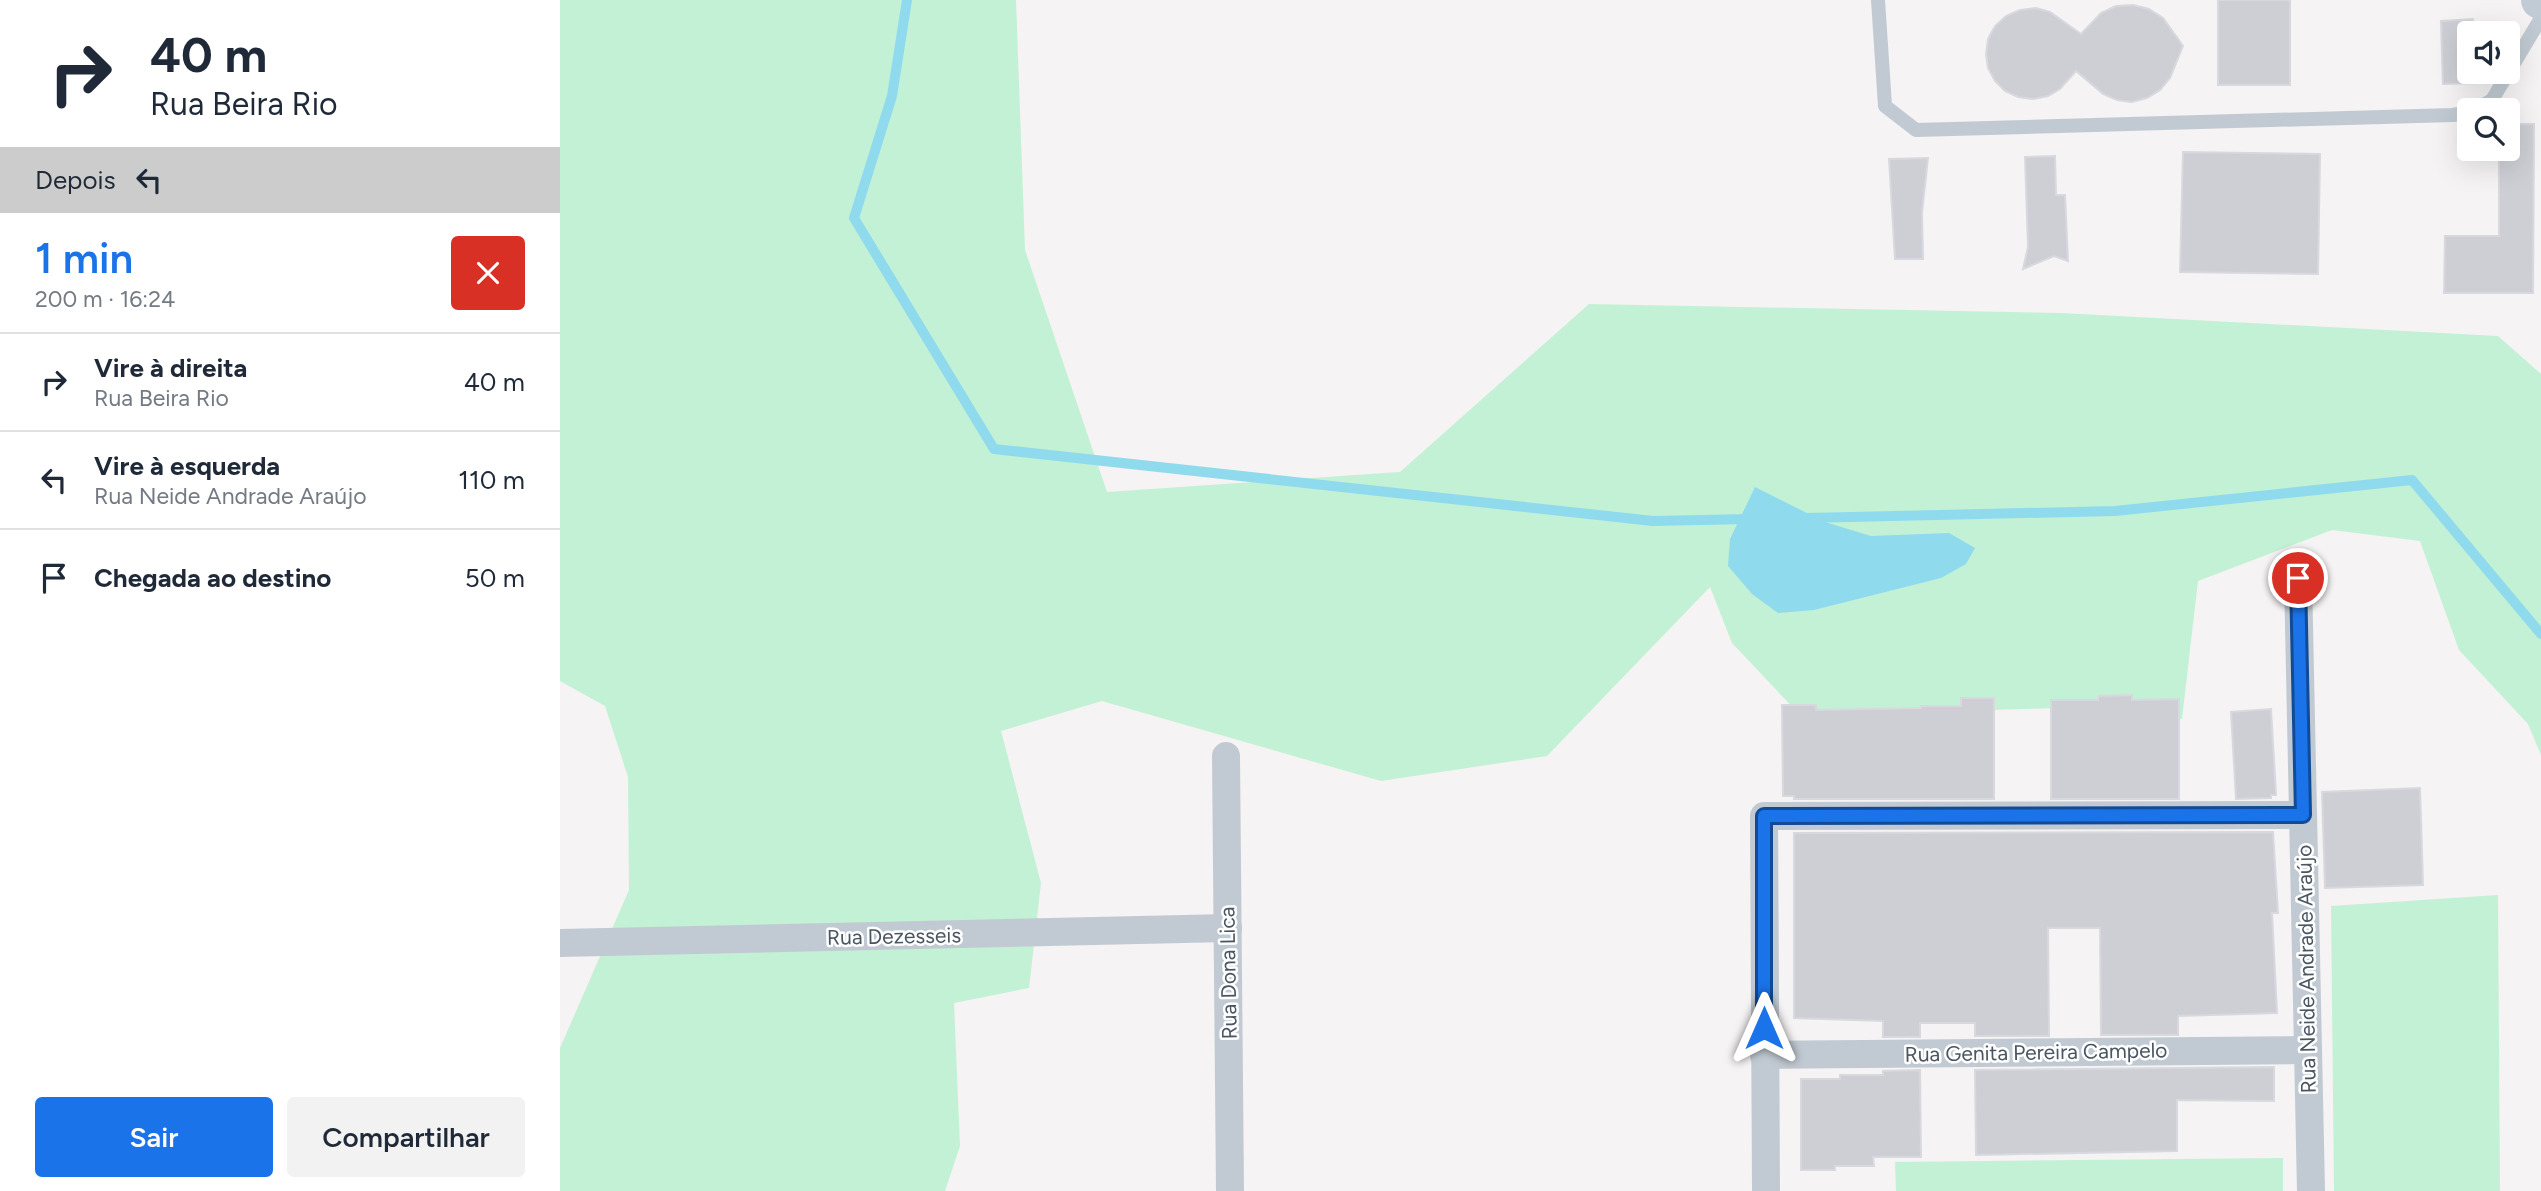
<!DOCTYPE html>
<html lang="pt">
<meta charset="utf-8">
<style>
:root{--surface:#fff;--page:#f2f2f3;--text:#1f2937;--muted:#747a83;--line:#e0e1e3;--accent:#1a73e8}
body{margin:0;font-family:Figtree,sans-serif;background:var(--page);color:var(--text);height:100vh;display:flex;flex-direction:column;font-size:26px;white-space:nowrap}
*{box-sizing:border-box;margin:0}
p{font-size:23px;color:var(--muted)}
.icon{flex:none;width:38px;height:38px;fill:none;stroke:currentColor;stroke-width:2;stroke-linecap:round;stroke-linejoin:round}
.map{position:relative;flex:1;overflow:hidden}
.side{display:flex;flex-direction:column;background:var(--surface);width:560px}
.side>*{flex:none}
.hud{background:#fff;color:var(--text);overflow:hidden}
.tools{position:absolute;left:1897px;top:21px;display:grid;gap:14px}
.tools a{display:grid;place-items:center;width:63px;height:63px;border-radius:7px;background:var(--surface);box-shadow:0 7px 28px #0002;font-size:35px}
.pin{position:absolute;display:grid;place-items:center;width:60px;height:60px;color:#fff;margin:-30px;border:4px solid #fff;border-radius:50%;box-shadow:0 2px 7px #0007}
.me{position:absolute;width:77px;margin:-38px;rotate:0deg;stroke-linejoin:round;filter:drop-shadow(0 0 5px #0008)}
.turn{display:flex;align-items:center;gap:24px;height:147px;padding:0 35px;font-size:32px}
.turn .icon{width:91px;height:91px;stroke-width:2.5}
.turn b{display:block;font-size:49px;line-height:60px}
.then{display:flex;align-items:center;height:66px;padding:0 35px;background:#0003;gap:14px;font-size:26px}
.round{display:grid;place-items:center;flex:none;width:74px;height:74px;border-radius:7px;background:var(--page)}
.headline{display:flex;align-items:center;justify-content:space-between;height:119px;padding:0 35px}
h1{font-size:42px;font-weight:600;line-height:52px;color:var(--accent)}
.button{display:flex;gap:14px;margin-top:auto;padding:14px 35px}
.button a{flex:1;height:80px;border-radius:7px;background:var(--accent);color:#fff;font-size:28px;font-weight:600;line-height:80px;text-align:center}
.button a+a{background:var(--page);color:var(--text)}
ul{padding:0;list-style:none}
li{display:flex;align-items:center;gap:21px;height:98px;padding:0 35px;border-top:2px solid var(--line)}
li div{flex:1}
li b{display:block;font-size:26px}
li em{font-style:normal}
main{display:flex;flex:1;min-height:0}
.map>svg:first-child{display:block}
.green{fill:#c3f1d5}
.water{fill:#90daee}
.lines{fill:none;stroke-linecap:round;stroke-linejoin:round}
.stream{stroke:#90daee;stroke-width:10}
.building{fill:#cdcfd5;stroke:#d7d9de;stroke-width:2}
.lane{stroke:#c1cad2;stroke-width:14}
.street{stroke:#c1cad2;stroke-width:28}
.secondary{stroke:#c1cbd6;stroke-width:38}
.route-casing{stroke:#114b97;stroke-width:18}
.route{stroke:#1a73e8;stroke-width:12}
.labels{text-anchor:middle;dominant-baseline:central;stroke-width:5;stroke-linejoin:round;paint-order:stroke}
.street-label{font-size:21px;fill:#4a5661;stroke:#fff}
</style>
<main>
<section class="side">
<div class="hud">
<div class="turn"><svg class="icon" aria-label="right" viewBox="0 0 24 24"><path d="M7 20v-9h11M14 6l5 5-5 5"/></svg><div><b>40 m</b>Rua Beira Rio</div></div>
<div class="then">Depois<svg class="icon" aria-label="left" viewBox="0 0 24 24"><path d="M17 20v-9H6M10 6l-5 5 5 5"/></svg></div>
</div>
<div class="headline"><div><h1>1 min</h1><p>200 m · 16:24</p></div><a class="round" style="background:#d93025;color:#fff"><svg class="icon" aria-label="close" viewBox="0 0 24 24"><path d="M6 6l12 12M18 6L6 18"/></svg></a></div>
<ul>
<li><svg class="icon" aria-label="right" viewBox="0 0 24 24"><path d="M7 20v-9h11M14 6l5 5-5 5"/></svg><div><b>Vire à direita</b><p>Rua Beira Rio</p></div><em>40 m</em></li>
<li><svg class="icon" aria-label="left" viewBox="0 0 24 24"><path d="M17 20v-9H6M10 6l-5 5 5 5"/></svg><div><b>Vire à esquerda</b><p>Rua Neide Andrade Araújo</p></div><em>110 m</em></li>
<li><svg class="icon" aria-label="arrive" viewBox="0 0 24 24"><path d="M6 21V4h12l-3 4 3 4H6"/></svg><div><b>Chegada ao destino</b></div><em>50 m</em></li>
</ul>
<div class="button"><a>Sair</a><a>Compartilhar</a></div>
</section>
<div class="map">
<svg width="1981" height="1191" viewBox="0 0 1981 1191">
<rect width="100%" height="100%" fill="#f5f3f3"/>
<g class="green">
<path d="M0 0H456L465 250 547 492 840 472 1029 304 1501 313 1938 336 1981 374V755L1968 724 1899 650 1860 541 1772 530 1638 581 1622 719 1541 707 1240 715 1172 643 1150 587 987 756 821 781 542 701 441 731 481 883 469 988 394 1003 400 1146 385 1191H0V1048L69 890 68 777 45 706 0 681Z"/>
<path d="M1938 895 1940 1191H1774L1771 906Z"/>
<path d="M1723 1158V1191H1336L1335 1162Z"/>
</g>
<path class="water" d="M1195 487 1265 522 1311 536 1389 533 1415 548 1406 564 1381 578 1254 610 1218 613 1192 594 1168 566 1170 539Z"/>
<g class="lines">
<g class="stream">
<path d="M347 0 332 96 294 218 434 449 1093 521 1189 519"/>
<path d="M1246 518 1555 511 1852 480 1981 634"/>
</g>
</g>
<g class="building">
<rect x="1658" y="0" width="72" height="85"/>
<path d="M1573 5 1589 9 1603 18 1623 46 1610 78 1600 90 1587 98 1572 102 1557 100 1543 94 1516 71 1500 89 1488 96 1473 99 1458 97 1445 91 1435 81 1428 68 1426 54 1428 39 1435 26 1446 16 1460 10 1476 8 1490 12 1521 34 1541 13 1556 6Z"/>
<path d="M1913 19 1914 33H1909V72H1915L1916 83 1883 84 1881 21Z"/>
<path d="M1948 124H1974L1973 293H1884L1885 236H1939V149H1948Z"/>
<path d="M1623 152 1760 154 1758 274 1620 272Z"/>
<path d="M1495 156 1496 195H1505L1508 261 1494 256 1463 269 1468 247 1465 157Z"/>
<path d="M1368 158 1362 213 1363 259H1335L1329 159Z"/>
<path d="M1572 695V700L1619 699V799H1491V700H1538V696Z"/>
<path d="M1401 698H1434V799H1234V796H1223L1222 705H1256V710L1361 708V706H1401Z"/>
<path d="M1711 709 1716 795H1711V798L1676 799 1671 712Z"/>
<path d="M1860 788 1863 885 1765 888 1762 792Z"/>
<path d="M1713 832 1718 913H1712L1717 1013 1618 1016V1035H1541L1540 928H1488L1489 1036H1415V1023H1360V1037H1323V1021L1234 1018V833Z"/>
<path d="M1714 1067V1101L1617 1100V1151L1416 1155 1415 1070Z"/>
<path d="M1360 1070 1361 1157H1313L1314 1166H1275V1170H1241V1079H1280V1075H1323V1071Z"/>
</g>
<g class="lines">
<g class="lane">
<path d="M1318 0 1325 106 1356 130 1893 115 1909 112"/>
<path d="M1915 110 1932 100 1981 18"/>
</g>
<g class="street">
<path d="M1738 578 1751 1191"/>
<path d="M666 756 670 1191"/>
<path d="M0 943 668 928"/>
<path d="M1204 1055 1748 1050"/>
<path d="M1206 1191 1204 816 1743 815"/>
</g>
<path class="secondary" d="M1980 0H1981"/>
</g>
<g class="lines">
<g class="route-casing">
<path id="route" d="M1204 1028V816L1743 815 1738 578"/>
</g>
<use href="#route" class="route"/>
</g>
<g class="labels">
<g class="street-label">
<text transform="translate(334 936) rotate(-1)">Rua Dezesseis</text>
<text transform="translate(1746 969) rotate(-91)">Rua Neide Andrade Araújo</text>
<text transform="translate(668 973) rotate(-91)">Rua Dona Lica</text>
<text transform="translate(1476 1052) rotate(-1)">Rua Genita Pereira Campelo</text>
</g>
</g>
</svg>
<div class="tools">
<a><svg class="icon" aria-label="sound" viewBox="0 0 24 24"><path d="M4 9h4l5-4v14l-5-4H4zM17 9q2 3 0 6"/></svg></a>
<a><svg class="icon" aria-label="search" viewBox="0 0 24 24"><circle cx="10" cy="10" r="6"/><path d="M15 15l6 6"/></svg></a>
</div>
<div class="pin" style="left:1738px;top:578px;background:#d93025"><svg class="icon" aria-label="arrive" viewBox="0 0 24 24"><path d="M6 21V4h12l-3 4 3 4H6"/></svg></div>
<svg class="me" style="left:1204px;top:1028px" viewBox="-20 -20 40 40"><path d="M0-17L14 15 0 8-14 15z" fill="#1a73e8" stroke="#fff" stroke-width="4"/></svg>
</div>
</main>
